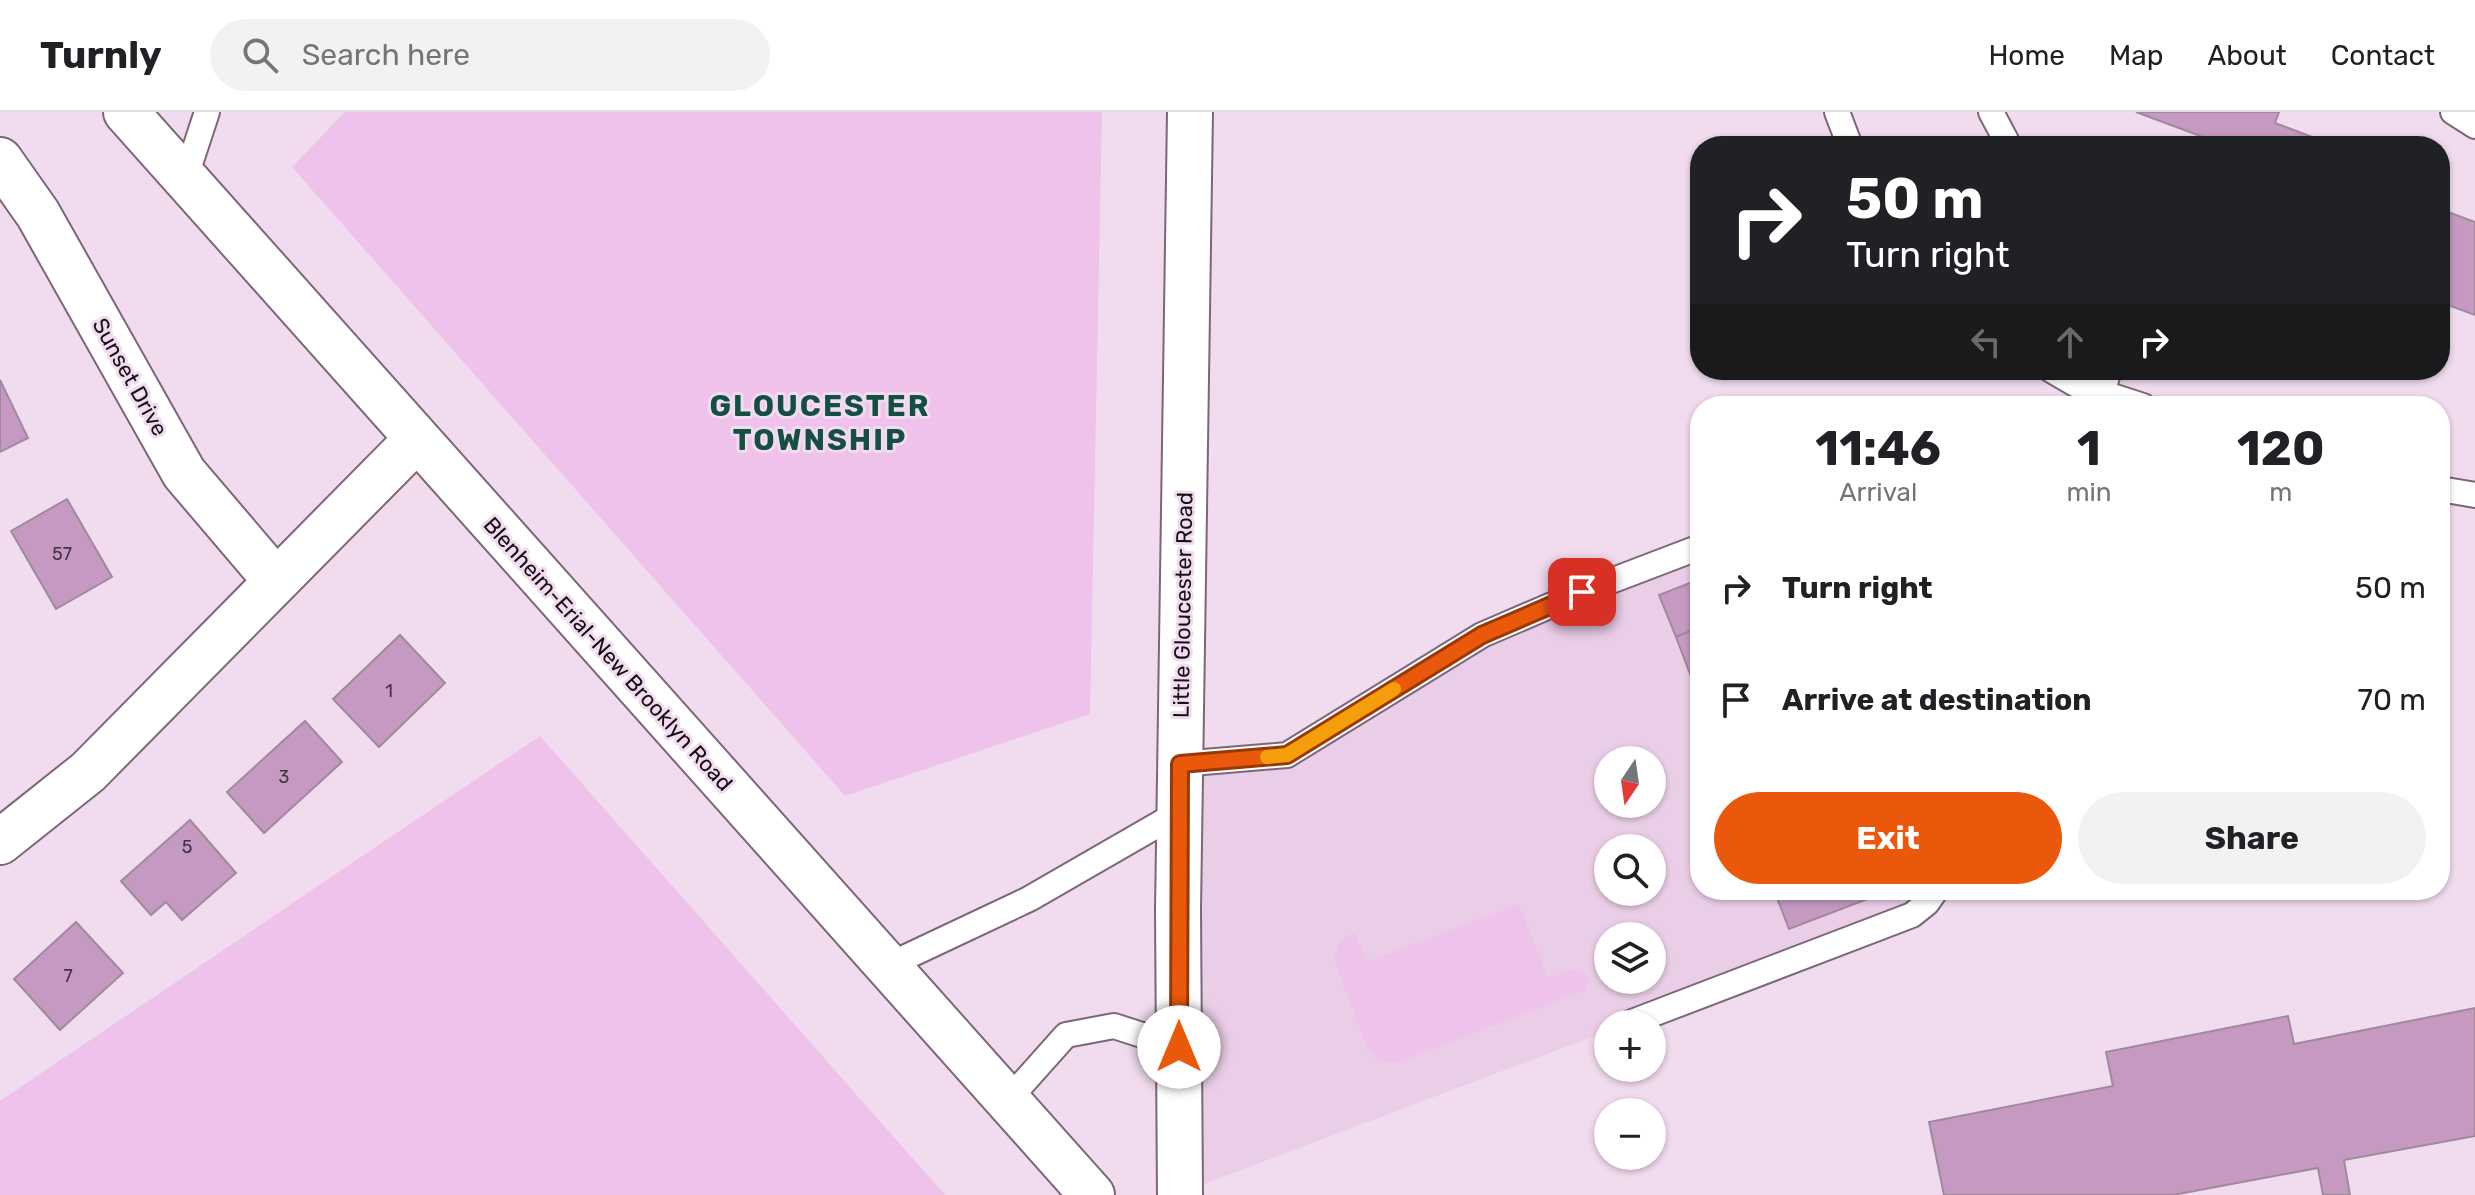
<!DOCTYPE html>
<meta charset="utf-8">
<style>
:root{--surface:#fff;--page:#f2f2f2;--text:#202124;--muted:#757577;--line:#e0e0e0;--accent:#ea580c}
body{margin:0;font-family:Rubik,sans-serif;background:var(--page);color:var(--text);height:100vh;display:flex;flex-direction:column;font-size:30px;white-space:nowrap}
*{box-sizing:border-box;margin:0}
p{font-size:26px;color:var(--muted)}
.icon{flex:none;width:44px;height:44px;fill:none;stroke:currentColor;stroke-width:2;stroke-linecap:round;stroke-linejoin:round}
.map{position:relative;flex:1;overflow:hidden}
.drawer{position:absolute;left:1690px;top:284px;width:760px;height:504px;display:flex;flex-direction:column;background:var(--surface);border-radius:32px;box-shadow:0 2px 6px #0004}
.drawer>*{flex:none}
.banner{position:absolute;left:1690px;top:24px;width:760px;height:244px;border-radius:32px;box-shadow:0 2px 6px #0004;background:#202124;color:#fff;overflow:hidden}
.needle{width:52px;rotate:193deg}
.buttons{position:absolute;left:1594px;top:634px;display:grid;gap:16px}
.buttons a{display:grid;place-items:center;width:72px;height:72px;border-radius:50%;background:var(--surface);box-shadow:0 2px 6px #0004;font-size:40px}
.pin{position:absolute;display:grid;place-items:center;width:68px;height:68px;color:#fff;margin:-34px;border-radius:16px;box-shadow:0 4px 12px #0006}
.me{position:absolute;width:88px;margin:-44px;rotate:0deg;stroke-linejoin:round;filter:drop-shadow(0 0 6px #0008)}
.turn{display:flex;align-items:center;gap:28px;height:168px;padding:0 24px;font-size:36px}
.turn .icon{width:104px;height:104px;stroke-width:2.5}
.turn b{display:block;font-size:56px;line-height:68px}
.lanes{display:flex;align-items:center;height:76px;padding:0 24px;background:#0003;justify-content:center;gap:40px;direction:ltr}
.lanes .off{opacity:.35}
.eta{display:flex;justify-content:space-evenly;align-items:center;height:136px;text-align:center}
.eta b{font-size:48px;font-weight:700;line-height:56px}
.primary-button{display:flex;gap:16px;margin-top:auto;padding:16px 24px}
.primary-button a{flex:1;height:92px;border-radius:48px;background:var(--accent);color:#fff;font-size:32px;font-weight:700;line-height:92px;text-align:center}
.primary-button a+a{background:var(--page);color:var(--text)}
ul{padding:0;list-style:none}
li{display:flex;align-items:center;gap:24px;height:112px;padding:0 24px}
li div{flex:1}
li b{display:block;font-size:30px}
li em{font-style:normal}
header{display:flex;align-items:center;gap:48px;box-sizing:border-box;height:112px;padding:0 40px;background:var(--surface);border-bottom:2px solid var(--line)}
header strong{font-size:38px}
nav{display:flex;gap:44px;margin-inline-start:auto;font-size:28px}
.search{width:560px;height:72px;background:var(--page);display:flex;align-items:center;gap:20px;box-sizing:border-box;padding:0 28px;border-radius:44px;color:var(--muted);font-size:30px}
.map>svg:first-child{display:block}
.built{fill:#eacee7;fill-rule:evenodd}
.green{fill:#efc2eb}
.building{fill:#c599c1;stroke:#9f8a9c;stroke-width:2}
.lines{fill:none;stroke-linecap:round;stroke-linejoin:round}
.lane-casing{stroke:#7b6779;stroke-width:28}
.street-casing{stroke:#7b6779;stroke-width:48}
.secondary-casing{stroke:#7b6779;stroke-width:48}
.lane{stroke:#fff;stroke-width:24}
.street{stroke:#fff;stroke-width:44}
.secondary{stroke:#fff;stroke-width:44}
.route-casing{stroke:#983908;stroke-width:20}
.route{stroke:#ea580c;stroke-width:14}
.slow{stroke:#f59e0b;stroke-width:14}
.labels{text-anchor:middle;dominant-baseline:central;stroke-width:6;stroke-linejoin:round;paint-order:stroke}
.number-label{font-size:18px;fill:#423241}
.street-label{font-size:22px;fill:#170f16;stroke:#f1dbee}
.district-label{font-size:30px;font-weight:bold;letter-spacing:2px;fill:#154e45;stroke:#f1dbee}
</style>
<header>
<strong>Turnly</strong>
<div class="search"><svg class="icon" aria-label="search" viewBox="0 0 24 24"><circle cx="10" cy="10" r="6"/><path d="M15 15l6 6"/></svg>Search here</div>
<nav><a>Home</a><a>Map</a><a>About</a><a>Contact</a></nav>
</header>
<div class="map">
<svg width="2475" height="1083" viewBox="0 0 2475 1083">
<rect width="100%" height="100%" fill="#f1dbee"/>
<path class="built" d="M1700 435V778H1936L1927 791 1627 912H1608V919L1180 1081V652L1287 643 1482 523ZM1608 648H1652V692H1608ZM1608 736H1652V780H1608ZM1608 824H1652V868H1608Z"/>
<g class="green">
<path d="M345 0H1102L1090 602 845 684 292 55Z"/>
<path d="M540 624 945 1083H0V989Z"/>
<path d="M1519 792 1548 866C1563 862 1579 849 1588 867L1586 878 1399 950C1385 952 1375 947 1367 936L1335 850C1334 836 1341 826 1355 821L1367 850Z"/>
</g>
<g class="building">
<path d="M2136 0H2279L2275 11 2336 34H2227Z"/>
<path d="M2440 97 2475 110V203L2440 190Z"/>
<path d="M0 268 28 326 0 340Z"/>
<path d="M67 387 112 465 56 497 11 419Z"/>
<path d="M1700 467V515L1676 525 1659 483Z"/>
<path d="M1700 515V564L1692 567 1676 525Z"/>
<path d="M400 523 445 571 379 635 333 587Z"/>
<path d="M1700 564V588L1692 567Z"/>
<path d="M305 609 342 650 264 721 227 680Z"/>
<path d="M190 708 236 761 182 808 166 790 151 803 121 769Z"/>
<path d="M1774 778H1891L1789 817Z"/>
<path d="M76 810 123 861 60 918 14 867Z"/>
<path d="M2475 896V1024L2344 1048 2350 1083H2323L2318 1056 2173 1083H1944L1929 1010 2113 974 2106 940 2288 904 2294 932Z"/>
</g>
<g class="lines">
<g class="lane-casing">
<g id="lane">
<path d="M1837 0 1850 34"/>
<path d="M1991 0 2009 34"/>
<path d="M2453 0 2475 14"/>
<path d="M185 67 207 0"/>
<path d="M2051 258 2075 272 2143 294"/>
<path d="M2102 281 2109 258"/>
<path d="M2440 377 2475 383"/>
<path d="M1180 652 1287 643 1482 523 1582 480 1700 435"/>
<path d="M887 854 1029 787 1180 700"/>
<path d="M1632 910 1912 803 1927 791 1936 778"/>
<path d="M1007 989 1066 923 1114 914 1179 935"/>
</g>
</g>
<g class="street-casing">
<g id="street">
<path d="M0 48 38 102 184 361 276 469"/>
<path d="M0 730 88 660 416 328"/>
</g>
</g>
<g class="secondary-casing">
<g id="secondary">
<path d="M126 0 1092 1083"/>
<path d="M1180 1083 1178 798 1190 0"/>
</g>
</g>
<use href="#lane" class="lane"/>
<use href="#street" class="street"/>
<use href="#secondary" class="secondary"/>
</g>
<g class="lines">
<g class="route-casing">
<path id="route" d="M1179 935 1180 652 1287 643 1482 523 1582 480"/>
</g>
<use href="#route" class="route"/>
<path class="slow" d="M1267 645 1287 643 1394 577"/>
</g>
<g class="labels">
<g class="number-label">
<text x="62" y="442">57</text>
<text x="389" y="579">1</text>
<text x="284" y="665">3</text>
<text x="187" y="735">5</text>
<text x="68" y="864">7</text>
</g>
<g class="street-label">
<text transform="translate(130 265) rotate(61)">Sunset Drive</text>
<text transform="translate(1183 493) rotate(-89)">Little Gloucester Road</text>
<text transform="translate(608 542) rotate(48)">Blenheim-Erial-New Brooklyn Road</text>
</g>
<g class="district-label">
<text x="820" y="294">GLOUCESTER<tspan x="820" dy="34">TOWNSHIP</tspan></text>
</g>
</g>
</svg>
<div class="buttons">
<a><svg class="needle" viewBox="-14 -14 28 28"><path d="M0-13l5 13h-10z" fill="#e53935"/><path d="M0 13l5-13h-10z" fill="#757577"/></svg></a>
<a><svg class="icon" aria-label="search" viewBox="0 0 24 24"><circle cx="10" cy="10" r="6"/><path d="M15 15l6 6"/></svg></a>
<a><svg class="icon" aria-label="layers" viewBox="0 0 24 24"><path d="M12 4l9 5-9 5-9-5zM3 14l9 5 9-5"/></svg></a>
<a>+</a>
<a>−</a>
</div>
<div class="pin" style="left:1582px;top:480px;background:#d93025"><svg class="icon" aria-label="arrive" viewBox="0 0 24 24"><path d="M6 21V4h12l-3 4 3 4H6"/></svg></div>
<svg class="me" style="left:1179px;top:935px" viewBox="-20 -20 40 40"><circle r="19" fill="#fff"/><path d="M0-13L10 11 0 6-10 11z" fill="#ea580c"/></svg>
<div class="banner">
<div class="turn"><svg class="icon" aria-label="right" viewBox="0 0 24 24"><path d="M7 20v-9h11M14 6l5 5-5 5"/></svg><div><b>50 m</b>Turn right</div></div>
<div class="lanes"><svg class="icon off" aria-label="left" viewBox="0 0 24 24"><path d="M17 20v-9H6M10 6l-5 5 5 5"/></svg><svg class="icon off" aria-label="ahead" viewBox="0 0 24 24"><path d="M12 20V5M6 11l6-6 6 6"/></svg><svg class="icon" aria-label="right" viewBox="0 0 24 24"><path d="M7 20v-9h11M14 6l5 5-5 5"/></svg></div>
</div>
<section class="drawer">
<div class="eta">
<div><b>11:46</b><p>Arrival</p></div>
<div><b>1</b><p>min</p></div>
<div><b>120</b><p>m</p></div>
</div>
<ul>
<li><svg class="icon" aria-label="right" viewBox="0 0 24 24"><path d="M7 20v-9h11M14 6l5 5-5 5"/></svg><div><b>Turn right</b></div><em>50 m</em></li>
<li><svg class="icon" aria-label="arrive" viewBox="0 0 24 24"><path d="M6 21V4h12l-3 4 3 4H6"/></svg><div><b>Arrive at destination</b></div><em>70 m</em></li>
</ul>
<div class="primary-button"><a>Exit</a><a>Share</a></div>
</section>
</div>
